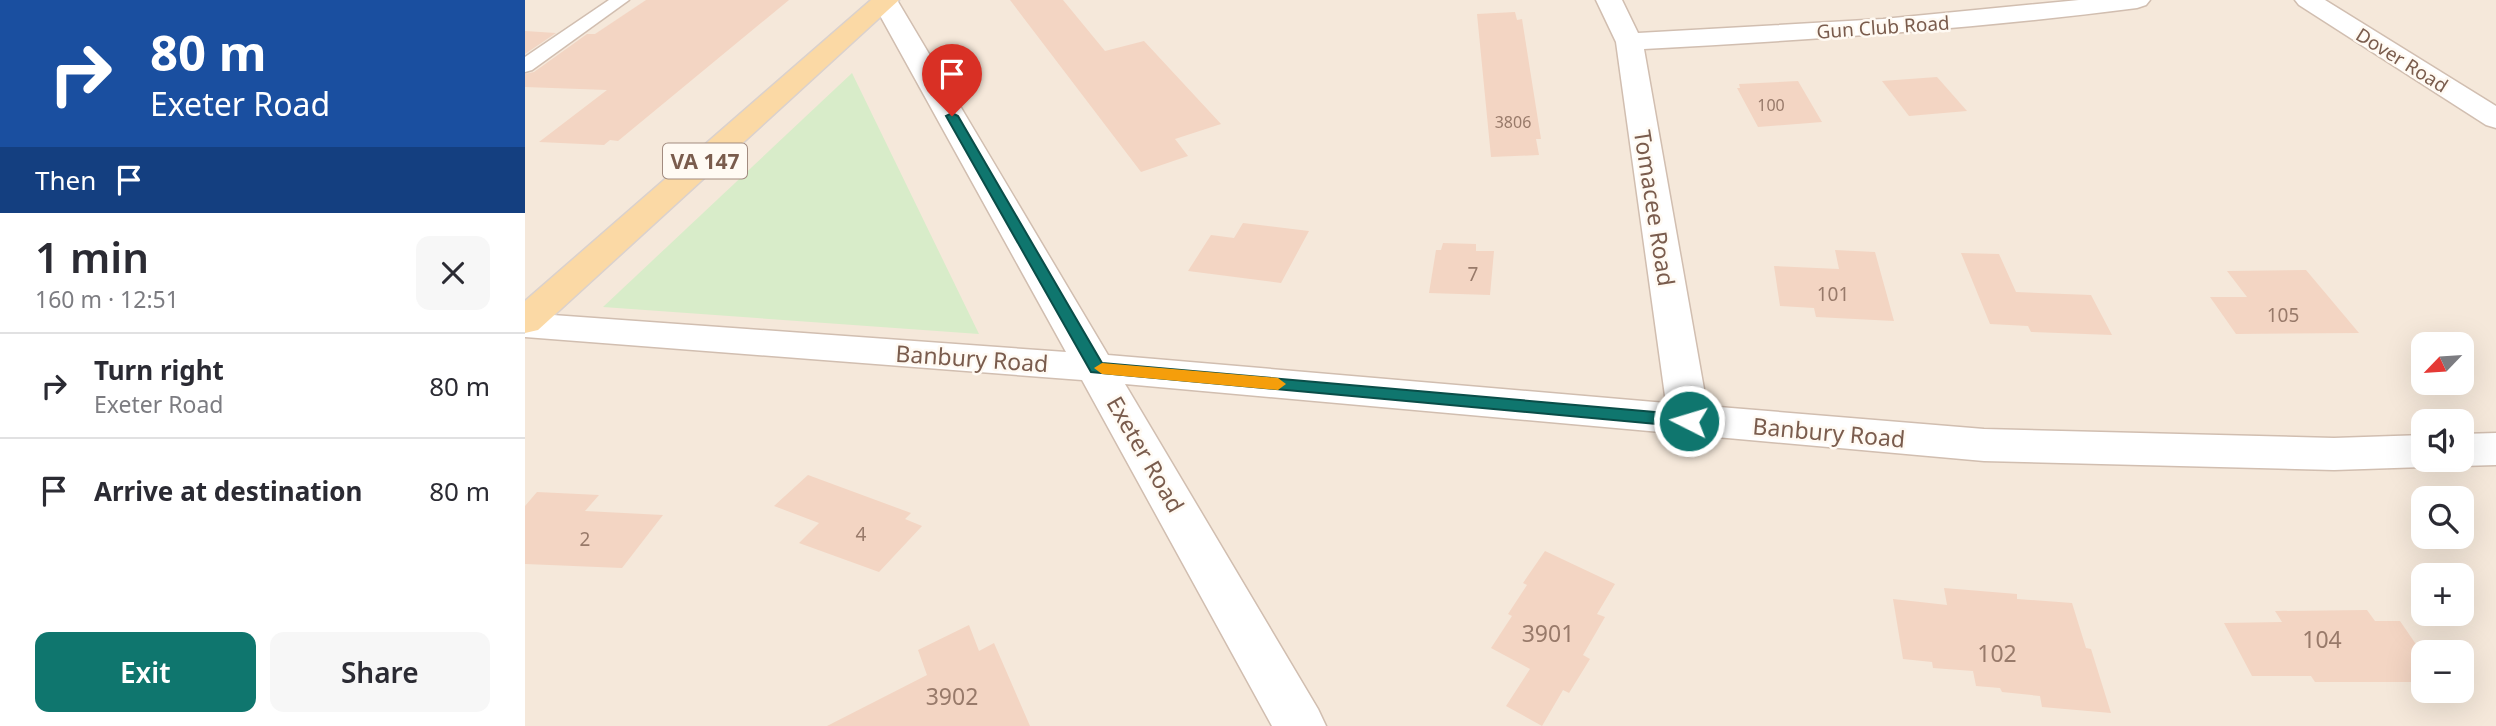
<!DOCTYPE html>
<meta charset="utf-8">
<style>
:root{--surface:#fff;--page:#f7f7f7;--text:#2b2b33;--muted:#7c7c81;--line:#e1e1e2;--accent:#0f766e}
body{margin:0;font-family:"Noto Sans",sans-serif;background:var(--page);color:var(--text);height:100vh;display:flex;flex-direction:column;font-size:26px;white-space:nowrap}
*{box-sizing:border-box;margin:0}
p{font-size:23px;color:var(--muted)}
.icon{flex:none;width:38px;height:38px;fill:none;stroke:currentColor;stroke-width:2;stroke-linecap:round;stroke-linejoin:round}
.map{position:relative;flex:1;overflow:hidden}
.sheet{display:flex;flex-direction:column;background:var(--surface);width:525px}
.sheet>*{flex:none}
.hud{background:#1a4fa0;color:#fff;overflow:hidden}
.needle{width:46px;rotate:245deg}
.tools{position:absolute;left:1886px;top:332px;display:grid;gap:14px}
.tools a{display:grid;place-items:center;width:63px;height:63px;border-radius:14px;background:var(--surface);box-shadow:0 7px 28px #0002;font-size:35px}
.pin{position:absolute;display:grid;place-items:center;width:60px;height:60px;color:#fff;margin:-72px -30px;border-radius:50% 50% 50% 0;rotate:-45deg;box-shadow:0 0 7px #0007}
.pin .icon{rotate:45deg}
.me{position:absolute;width:77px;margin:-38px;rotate:275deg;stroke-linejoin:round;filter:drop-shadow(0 0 5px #0008)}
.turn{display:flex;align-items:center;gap:24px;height:147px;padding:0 35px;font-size:32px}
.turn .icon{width:91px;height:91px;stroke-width:2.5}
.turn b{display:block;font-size:49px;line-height:60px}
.then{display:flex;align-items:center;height:66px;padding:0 35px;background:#0003;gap:14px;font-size:26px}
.round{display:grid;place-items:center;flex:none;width:74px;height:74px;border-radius:14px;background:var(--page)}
.overview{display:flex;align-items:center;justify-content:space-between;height:119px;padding:0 35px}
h1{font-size:42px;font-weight:600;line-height:52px}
.cta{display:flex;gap:14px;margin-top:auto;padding:14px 35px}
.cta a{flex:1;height:80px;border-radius:14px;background:var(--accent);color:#fff;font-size:28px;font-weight:600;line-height:80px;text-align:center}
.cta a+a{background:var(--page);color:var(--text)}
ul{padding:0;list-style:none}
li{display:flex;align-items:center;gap:21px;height:105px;padding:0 35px;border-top:2px solid var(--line)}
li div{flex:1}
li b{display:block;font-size:26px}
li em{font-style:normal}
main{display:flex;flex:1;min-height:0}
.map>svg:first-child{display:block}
.residential{fill:#f5e8da;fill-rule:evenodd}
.green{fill:#d8ecc9}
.building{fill:#f3d5c3}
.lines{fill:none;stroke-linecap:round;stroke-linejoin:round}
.service-casing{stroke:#d1beb0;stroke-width:3}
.minor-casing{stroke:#d1beb0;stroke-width:3}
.primary-casing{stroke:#dad1cd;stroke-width:3}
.service{fill:#fff;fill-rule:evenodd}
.minor{fill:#fff;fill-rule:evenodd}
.primary{fill:#fbd9a5;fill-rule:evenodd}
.route{fill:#0f766e;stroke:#0a4d48;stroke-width:2}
.slow{fill:#f59e0b}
.labels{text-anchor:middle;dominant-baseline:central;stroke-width:5;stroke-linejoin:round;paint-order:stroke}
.far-number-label{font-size:16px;fill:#987a6a}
.far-street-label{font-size:19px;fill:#7a5c4d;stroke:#fffaf3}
.number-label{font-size:19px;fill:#987a6a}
.shield{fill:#fffaf3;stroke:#a28b7f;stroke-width:2}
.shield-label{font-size:21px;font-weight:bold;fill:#7a5c4d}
.street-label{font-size:23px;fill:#7a5c4d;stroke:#fffaf3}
.near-number-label{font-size:23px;fill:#987a6a}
</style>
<main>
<section class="sheet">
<div class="hud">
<div class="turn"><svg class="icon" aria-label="right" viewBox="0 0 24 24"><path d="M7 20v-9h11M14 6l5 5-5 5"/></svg><div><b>80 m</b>Exeter Road</div></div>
<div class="then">Then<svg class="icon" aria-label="arrive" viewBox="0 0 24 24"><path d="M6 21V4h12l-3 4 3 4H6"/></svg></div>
</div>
<div class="overview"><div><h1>1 min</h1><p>160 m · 12:51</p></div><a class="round"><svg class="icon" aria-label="close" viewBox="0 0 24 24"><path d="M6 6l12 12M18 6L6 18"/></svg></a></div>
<ul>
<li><svg class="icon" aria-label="right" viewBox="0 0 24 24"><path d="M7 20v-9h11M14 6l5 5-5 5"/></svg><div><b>Turn right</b><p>Exeter Road</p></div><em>80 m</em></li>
<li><svg class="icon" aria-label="arrive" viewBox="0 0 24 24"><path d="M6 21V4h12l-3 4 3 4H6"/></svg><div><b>Arrive at destination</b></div><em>80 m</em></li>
</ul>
<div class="cta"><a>Exit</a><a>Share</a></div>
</section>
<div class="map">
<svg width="1971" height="726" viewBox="0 0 1971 726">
<rect width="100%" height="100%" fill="#fdf6ec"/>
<path class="residential" d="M0 0H1971V726H0ZM1899 345H1937V383H1899ZM1899 422H1937V460H1899ZM1899 499H1937V537H1899ZM1899 576H1937V614H1899ZM1899 653H1937V691H1899Z"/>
<path class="green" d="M327 73 454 334 78 307Z"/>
<g class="building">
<path d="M121 0H264L93 141 85 140 79 145 14 142 82 90 0 87V74L9 72 62 34H70Z"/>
<path d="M485 0H538L580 51 619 41 696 124 650 139 663 156 616 172Z"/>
<path d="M990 12 992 20 997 19 1016 139H1011L1014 155 966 157 952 14Z"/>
<path d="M0 31 31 33 0 54Z"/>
<path d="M1412 77 1442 111 1384 116 1357 81Z"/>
<path d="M1273 81 1297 122 1233 127 1212 88H1215L1214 84Z"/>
<path d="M718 223 784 231 756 283 663 271 686 235 709 238Z"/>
<path d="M918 243 951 244V251H969L965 295 904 293 911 250H916Z"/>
<path d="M1310 250 1350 252 1369 321 1291 317 1289 308 1255 306 1249 266 1314 269Z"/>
<path d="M1436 253 1474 254 1491 292 1566 295 1587 335 1506 332 1503 326 1465 324Z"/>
<path d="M1781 270 1834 333 1711 334 1685 297H1722L1702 271Z"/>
<path d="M283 475 386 513 380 519 397 526 354 572 274 543 294 523 249 506Z"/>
<path d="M12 492 74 495 60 511 138 515 97 568 0 564V506Z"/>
<path d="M1020 551 1090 584 1072 614 1080 617 1058 655 1065 659 1044 693 1038 690 1017 726 981 706 1005 669 966 648 987 616 983 614 1002 585 998 583Z"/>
<path d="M1419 588 1492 594V599L1547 603 1561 648 1566 649 1586 713 1517 707 1515 696 1477 692 1475 688 1451 686 1448 671 1408 668 1407 662 1378 659 1368 599 1422 605Z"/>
<path d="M1842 610 1850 621H1875L1899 656V682H1790L1786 676H1727L1699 623 1757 622 1750 611Z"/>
<path d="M444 625 454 651 469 643 505 726H302L402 675 393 650Z"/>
</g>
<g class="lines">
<g class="service-casing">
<path id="service" d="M84 0H104L7 70 0 72V57Z"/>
</g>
<g class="minor-casing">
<g id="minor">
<path d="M372 0 583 355 1141 403 1091 42 1071 0H1097L1113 33 1358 19 1554 0H1625L1621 5 1612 8C1448 29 1284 40 1119 49L1182 406 1459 429 1809 438 1899 435V460H1915L1899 467 1809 470 1459 461 600 384 793 709 801 726H747L557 380 0 337V313L541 352 347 1Z"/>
<path d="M1770 0H1800L1971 106V128L1961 125 1774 5Z"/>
<path d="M1971 433V465L1937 466 1922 461 1937 460V434Z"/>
</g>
</g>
<g class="primary-casing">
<path id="primary" d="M346 0H374L13 330 0 333V301Z"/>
</g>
<use href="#service" class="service"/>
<use href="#minor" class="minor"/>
<use href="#primary" class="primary"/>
</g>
<path class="route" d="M427 113 433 116 577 363 1164 415 1173 421 1164 427 566 372 421 116Z"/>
<path class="slow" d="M577 363 753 378 761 384 753 390 577 374 569 368Z"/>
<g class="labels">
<g class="far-number-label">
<text x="1246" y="105">100</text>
<text x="988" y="122">3806</text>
</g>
<g class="far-street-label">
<text transform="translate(1358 27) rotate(-4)">Gun Club Road</text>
<text transform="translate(1877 60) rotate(32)">Dover Road</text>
</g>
<g class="number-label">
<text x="948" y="274">7</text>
<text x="1308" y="294">101</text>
<text x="1758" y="315">105</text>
<text x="336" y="534">4</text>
<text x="60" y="539">2</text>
</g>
<rect class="shield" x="138" y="143.5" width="84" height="35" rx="5"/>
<g class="shield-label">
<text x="180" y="161">VA 147</text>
</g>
<g class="street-label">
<text transform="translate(1130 208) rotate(81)">Tomacee Road</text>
<text transform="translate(447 358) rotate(4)">Banbury Road</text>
<text transform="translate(1304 432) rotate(5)">Banbury Road</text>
<text transform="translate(621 454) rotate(60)">Exeter Road</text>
</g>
<g class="near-number-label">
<text x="1023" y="633">3901</text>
<text x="1797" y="639">104</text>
<text x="1472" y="653">102</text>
<text x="427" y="696">3902</text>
</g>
</g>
</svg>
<div class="tools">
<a><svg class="needle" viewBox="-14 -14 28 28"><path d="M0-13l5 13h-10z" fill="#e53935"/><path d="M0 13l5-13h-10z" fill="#7c7c81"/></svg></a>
<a><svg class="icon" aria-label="sound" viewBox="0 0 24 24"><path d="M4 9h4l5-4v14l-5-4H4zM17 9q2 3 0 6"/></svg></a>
<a><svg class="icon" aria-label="search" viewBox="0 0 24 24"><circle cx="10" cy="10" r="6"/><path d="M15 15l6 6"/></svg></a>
<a>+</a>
<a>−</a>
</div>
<div class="pin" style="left:427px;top:116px;background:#d93025"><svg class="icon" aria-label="arrive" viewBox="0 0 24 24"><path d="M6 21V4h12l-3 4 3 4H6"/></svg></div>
<svg class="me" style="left:1164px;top:421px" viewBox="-20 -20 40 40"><circle r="17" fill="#0f766e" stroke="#fff" stroke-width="3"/><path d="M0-11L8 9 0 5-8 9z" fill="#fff"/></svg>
</div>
</main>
